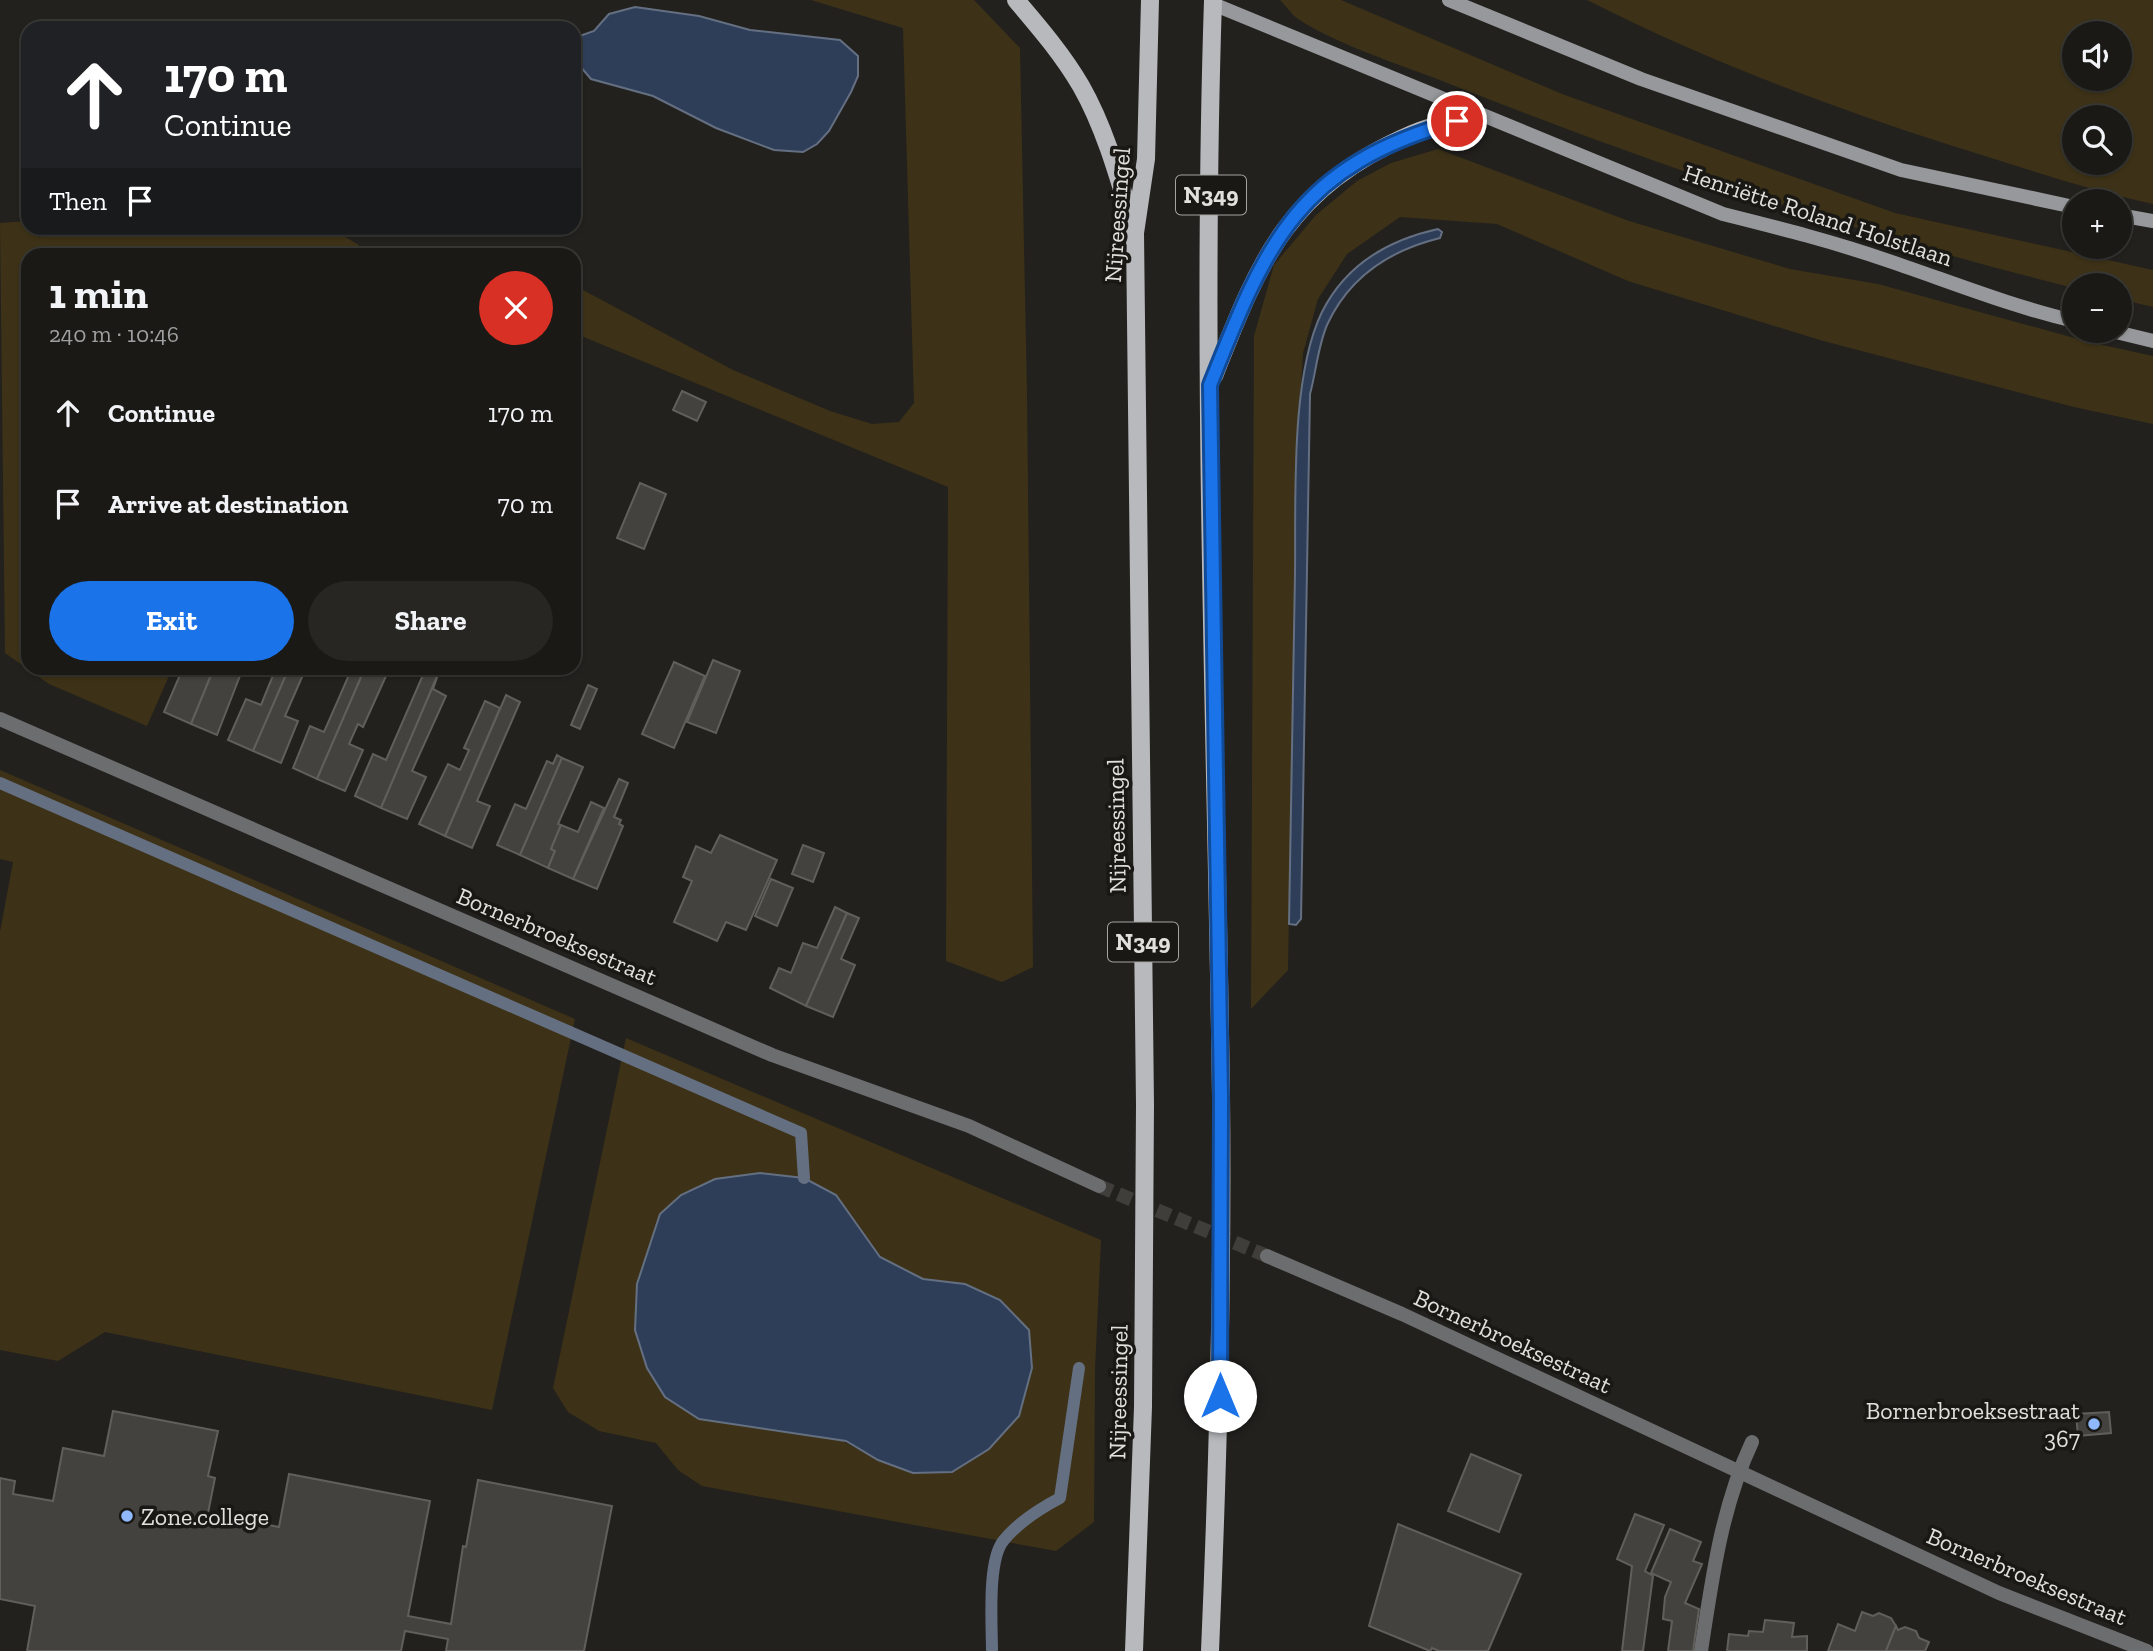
<!DOCTYPE html>
<meta charset="utf-8">
<style>
:root{--surface:#1a1916;--page:#272623;--text:#f1f3f6;--muted:#9fa0a1;--line:#383835;--accent:#1a73e8}
body{margin:0;font-family:"Zilla Slab",serif;background:var(--page);color:var(--text);height:100vh;display:flex;flex-direction:column;font-size:26px;white-space:nowrap}
*{box-sizing:border-box;margin:0}
p{font-size:23px;color:var(--muted)}
.icon{flex:none;width:38px;height:38px;fill:none;stroke:currentColor;stroke-width:2;stroke-linecap:round;stroke-linejoin:round}
.map{position:relative;flex:1;overflow:hidden}
.panel{position:absolute;left:21px;top:248px;width:560px;height:427px;display:flex;flex-direction:column;background:var(--surface);border-radius:21px;box-shadow:0 2px 5px #0004,0 0 0 2px var(--line)}
.panel>*{flex:none}
.hud{position:absolute;left:21px;top:21px;width:560px;height:214px;border-radius:21px;box-shadow:0 2px 5px #0004,0 0 0 2px var(--line);background:#202124;color:#fff;overflow:hidden}
.tools{position:absolute;left:2062px;top:21px;display:grid;gap:14px}
.tools a{display:grid;place-items:center;width:70px;height:70px;border-radius:50%;background:var(--surface);box-shadow:0 2px 5px #0004,0 0 0 2px var(--line);font-size:35px}
.pin{position:absolute;display:grid;place-items:center;width:60px;height:60px;color:#fff;margin:-30px;border:4px solid #fff;border-radius:50%;box-shadow:0 2px 7px #0007}
.me{position:absolute;width:77px;margin:-38px;rotate:0deg;stroke-linejoin:round;filter:drop-shadow(0 0 5px #0008)}
.turn{display:flex;align-items:center;gap:24px;height:147px;padding:0 28px;font-size:32px}
.turn .icon{width:91px;height:91px;stroke-width:2.5}
.turn b{display:block;font-size:49px;line-height:60px}
.then{display:flex;align-items:center;height:66px;padding:0 28px;background:#0003;gap:14px;font-size:26px}
.round{display:grid;place-items:center;flex:none;width:74px;height:74px;border-radius:37px;background:var(--page)}
.headline{display:flex;align-items:center;justify-content:space-between;height:119px;padding:0 28px}
h1{font-size:42px;font-weight:800;line-height:52px}
.button{display:flex;gap:14px;margin-top:auto;padding:14px 28px}
.button a{flex:1;height:80px;border-radius:42px;background:var(--accent);color:#fff;font-size:28px;font-weight:800;line-height:80px;text-align:center}
.button a+a{background:var(--page);color:var(--text)}
ul{padding:0;list-style:none}
li{display:flex;align-items:center;gap:21px;height:91px;padding:0 28px}
li div{flex:1}
li b{display:block;font-size:26px}
li em{font-style:normal}
.map>svg:first-child{display:block}
.green{fill:#3d3217;fill-rule:evenodd}
.water{fill:#2e3e59;stroke:#646f81;stroke-width:2}
.lines{fill:none;stroke-linecap:round;stroke-linejoin:round}
.stream{stroke:#646f81;stroke-width:12}
.building{fill:#44423f;stroke:#605f5a;stroke-width:2}
.street-tunnel{stroke:#403e3b;stroke-width:14;stroke-dasharray:14 7;stroke-linecap:butt}
.lane{stroke:#6c6d6f;stroke-width:14}
.street{stroke:#6c6d6f;stroke-width:14}
.secondary{stroke:#96989b;stroke-width:14}
.primary{stroke:#b7b9bd;stroke-width:18}
.route-casing{stroke:#114b97;stroke-width:18}
.route{stroke:#1a73e8;stroke-width:12}
.poi-dot{fill:#8fb8fd;stroke:#191815;stroke-width:2.5}
.labels{text-anchor:middle;dominant-baseline:central;stroke-width:7;stroke-linejoin:round;paint-order:stroke}
.shield{fill:#191815;stroke:#a5a4a1;stroke-width:2}
.shield-label{font-size:23px;font-weight:bold;fill:#e1e0dd}
.street-label{font-size:24px;fill:#e1e0dd;stroke:#191815}
.poi-label{font-size:24px;fill:#e1e0dd;stroke:#191815;text-anchor:end}
</style>
<div class="map">
<svg width="2153" height="1651" viewBox="0 0 2153 1651">
<rect width="100%" height="100%" fill="#23211e"/>
<g class="green">
<path d="M811 0H974L1020 48 1027 395 1033 967 1002 982 946 961 948 487 574 333V289H581L733 370 830 411 872 424 899 422 914 403 903 28Z"/>
<path d="M1280 0H1341L1562 94 1895 213 2153 270V307L2119 299V285H2074V288C1860 235 1654 165 1450 84 1405 66 1337 45 1298 19 1292 15 1286 6 1280 0Z"/>
<path d="M1587 0H2153V204C2085 189 2020 167 1953 146 1828 106 1705 60 1587 0ZM2119 33V79H2074V33ZM2119 117V163H2074V117Z"/>
<path d="M1438 149 1629 221 1790 269 1878 284 2089 342 2153 356V424L2074 407 1820 340 1628 281 1497 224 1400 217 1347 254 1318 299 1303 353 1297 448 1288 970 1251 1009 1254 336 1274 265 1316 215 1357 181 1391 163Z"/>
<path d="M28 221V228H330L359 245 354 256H28V668L172 669 147 726 49 684 5 653 0 223Z"/>
<path d="M0 770 575 1019 492 1410 105 1332 58 1361 0 1350V932L13 862 0 859Z"/>
<path d="M626 1038 1101 1240 1095 1369 1094 1522 1056 1551 702 1486 678 1470 656 1443 599 1431 568 1412 553 1388ZM760 1173 804 1178 836 1195 880 1257 923 1279 965 1284 1000 1300 1029 1330 878 1460 635 1330 637 1284 660 1214 715 1179Z"/>
</g>
<g class="water">
<path d="M635 7 699 16 750 30 840 40 858 56V76L851 92 829 131 817 144 803 152 774 150 716 128 653 96 591 79 574 59V38L594 31 609 14Z"/>
<path d="M1438 229 1442 232 1440 238C1391 250 1349 277 1327 325 1318 346 1316 372 1310 394L1301 919 1296 925 1289 924C1291 807 1293 691 1295 574 1296 501 1290 377 1322 312 1346 264 1388 240 1438 229Z"/>
<path d="M760 1173 804 1178 836 1195 880 1257 923 1279 965 1284 1000 1300 1029 1330 1032 1368 1019 1416 989 1449 952 1472 913 1473 878 1460 846 1441 699 1419 665 1397 647 1368 635 1330 637 1284 660 1214 681 1195 715 1179Z"/>
</g>
<g class="lines">
<g class="stream">
<path d="M0 783 801 1133 804 1178"/>
<path d="M992 1651C992 1625 987 1559 1004 1540 1018 1523 1041 1508 1060 1498L1079 1368"/>
</g>
</g>
<g class="building">
<path d="M682 391 706 402 697 421 673 410Z"/>
<path d="M640 483 666 494 644 549 617 538Z"/>
<path d="M713 660 740 671 716 733 687 722Z"/>
<path d="M674 662 705 676 674 748 642 734Z"/>
<path d="M214 668 191 724 164 712 183 668Z"/>
<path d="M214 668H243L217 735 191 724Z"/>
<path d="M276 668H289L253 751 228 740 246 699 261 705Z"/>
<path d="M289 668H306L285 716 298 721 281 763 253 751Z"/>
<path d="M352 668H365L317 779 293 768 310 726 324 732Z"/>
<path d="M365 668 386 676 363 727 358 724 349 744 363 750 345 791 317 779Z"/>
<path d="M426 668 439 672 381 808 355 796 373 754 386 760Z"/>
<path d="M439 672 433 689 446 696 412 771 426 777 407 819 381 808Z"/>
<path d="M588 685 597 689 580 729 571 725Z"/>
<path d="M506 695 520 702 477 801 490 806 472 848 445 836Z"/>
<path d="M485 701 500 708 445 836 419 824 448 764 460 770 469 750 464 748Z"/>
<path d="M557 755 562 758 520 855 497 845 515 804 526 809 547 761 553 764Z"/>
<path d="M562 758 583 767 558 824 561 825 551 849 555 851 548 868 520 855Z"/>
<path d="M619 779 628 783 614 817 621 820 619 824 623 826 597 889 573 879Z"/>
<path d="M591 802 604 808 573 879 548 868 555 851 551 849 561 825 578 832Z"/>
<path d="M720 835 777 860 746 930 726 922 717 941 674 922 692 881 683 877 696 846 711 853Z"/>
<path d="M803 845 824 853 813 882 792 874Z"/>
<path d="M771 879 793 888 777 926 755 916Z"/>
<path d="M835 907 847 913 806 1006 770 988 779 968 791 973 803 943 817 948Z"/>
<path d="M847 913 859 918 841 959 855 965 833 1017 806 1006Z"/>
<path d="M113 1411 218 1431 208 1476 215 1478 208 1513 279 1527 289 1474 430 1501 408 1616 451 1624 463 1546 466 1547 478 1480 612 1506 584 1651H446L448 1639 405 1631 401 1651H27L35 1606 0 1599V1478L15 1481 13 1494 53 1501 63 1448 104 1456Z"/>
<path d="M2109 1412 2111 1433 2078 1436 2076 1414Z"/>
<path d="M1471 1454 1521 1475 1499 1532 1448 1511Z"/>
<path d="M1635 1514 1664 1525 1645 1571 1653 1576 1643 1651H1622L1632 1566 1617 1559Z"/>
<path d="M1398 1524 1521 1574 1488 1651H1439L1432 1648 1430 1651 1369 1626Z"/>
<path d="M1670 1529 1701 1542 1693 1561 1702 1564 1685 1603 1699 1609 1693 1651H1668L1672 1621 1663 1619 1665 1597 1671 1582 1651 1573Z"/>
<path d="M1862 1612 1873 1616 1879 1613 1891 1618 1896 1626 1886 1651H1828L1838 1624 1855 1631Z"/>
<path d="M1765 1620 1794 1623 1792 1637 1807 1636V1651H1727L1729 1634 1748 1636 1749 1631 1763 1632Z"/>
<path d="M1896 1626 1898 1630 1905 1627 1916 1631 1919 1638 1929 1642 1925 1651H1886Z"/>
</g>
<g class="lines">
<path class="street-tunnel" d="M1099 1186 1267 1256"/>
<path class="lane" d="M1701 1651C1712 1580 1721 1508 1752 1442"/>
<g class="street">
<path d="M0 719 772 1055 969 1126 1099 1186"/>
<path d="M1267 1256 1402 1314 1999 1593 2147 1651"/>
</g>
<g class="secondary">
<path d="M1449 0 1641 79 1901 170 2074 207"/>
<path d="M1213 4 1723 214C1779 228 1835 242 1889 261 1951 282 2010 306 2074 321"/>
<path d="M2119 215 2153 221"/>
<path d="M2112 331 2153 341"/>
</g>
<g class="primary">
<path d="M1016 0C1039 27 1063 55 1081 86 1105 128 1119 179 1133 226"/>
<path d="M1214 376C1261 257 1288 188 1412 134 1432 125 1457 121 1478 115"/>
<path d="M1134 1651 1143 1407 1145 1105 1135 233 1146 159 1150 0"/>
<path d="M1210 1651C1218 1466 1223 1281 1221 1095 1216 730 1201 365 1213 0"/>
</g>
</g>
<g class="lines">
<g class="route-casing">
<path id="route" d="M1220 1396 1221 1098 1210 385C1267 242 1297 166 1457 121"/>
</g>
<use href="#route" class="route"/>
</g>
<g class="poi-dot">
<circle cx="2094" cy="1424" r="7"/>
<circle cx="127" cy="1516" r="7"/>
</g>
<g class="labels">
<g class="shield">
<rect x="1176" y="175.5" width="70" height="39" rx="5"/>
<rect x="1108" y="922.5" width="70" height="39" rx="5"/>
</g>
<g class="shield-label">
<text x="1211" y="195">N349</text>
<text x="1143" y="942">N349</text>
</g>
<g class="street-label">
<text transform="translate(1117 215) rotate(-86)">Nijreessingel</text>
<text transform="translate(1818 215) rotate(18)">Henriëtte Roland Holstlaan</text>
<text transform="translate(1116 826) rotate(-91)">Nijreessingel</text>
<text transform="translate(557 936) rotate(23)">Bornerbroeksestraat</text>
<text transform="translate(1513 1341) rotate(25)">Bornerbroeksestraat</text>
<text transform="translate(1118 1392) rotate(-89)">Nijreessingel</text>
<text transform="translate(2027 1576) rotate(23)">Bornerbroeksestraat</text>
</g>
<g class="poi-label">
<text x="2080" y="1410">Bornerbroeksestraat<tspan x="2080" dy="28">367</tspan></text>
<text x="141" y="1516" text-anchor="start">Zone.college</text>
</g>
</g>
</svg>
<div class="tools">
<a><svg class="icon" aria-label="sound" viewBox="0 0 24 24"><path d="M4 9h4l5-4v14l-5-4H4zM17 9q2 3 0 6"/></svg></a>
<a><svg class="icon" aria-label="search" viewBox="0 0 24 24"><circle cx="10" cy="10" r="6"/><path d="M15 15l6 6"/></svg></a>
<a>+</a>
<a>−</a>
</div>
<div class="pin" style="left:1457px;top:121px;background:#d93025"><svg class="icon" aria-label="arrive" viewBox="0 0 24 24"><path d="M6 21V4h12l-3 4 3 4H6"/></svg></div>
<svg class="me" style="left:1220px;top:1396px" viewBox="-20 -20 40 40"><circle r="19" fill="#fff"/><path d="M0-13L10 11 0 6-10 11z" fill="#1a73e8"/></svg>
<div class="hud">
<div class="turn"><svg class="icon" aria-label="ahead" viewBox="0 0 24 24"><path d="M12 20V5M6 11l6-6 6 6"/></svg><div><b>170 m</b>Continue</div></div>
<div class="then">Then<svg class="icon" aria-label="arrive" viewBox="0 0 24 24"><path d="M6 21V4h12l-3 4 3 4H6"/></svg></div>
</div>
<section class="panel">
<div class="headline"><div><h1>1 min</h1><p>240 m · 10:46</p></div><a class="round" style="background:#d93025;color:#fff"><svg class="icon" aria-label="close" viewBox="0 0 24 24"><path d="M6 6l12 12M18 6L6 18"/></svg></a></div>
<ul>
<li><svg class="icon" aria-label="ahead" viewBox="0 0 24 24"><path d="M12 20V5M6 11l6-6 6 6"/></svg><div><b>Continue</b></div><em>170 m</em></li>
<li><svg class="icon" aria-label="arrive" viewBox="0 0 24 24"><path d="M6 21V4h12l-3 4 3 4H6"/></svg><div><b>Arrive at destination</b></div><em>70 m</em></li>
</ul>
<div class="button"><a>Exit</a><a>Share</a></div>
</section>
</div>
